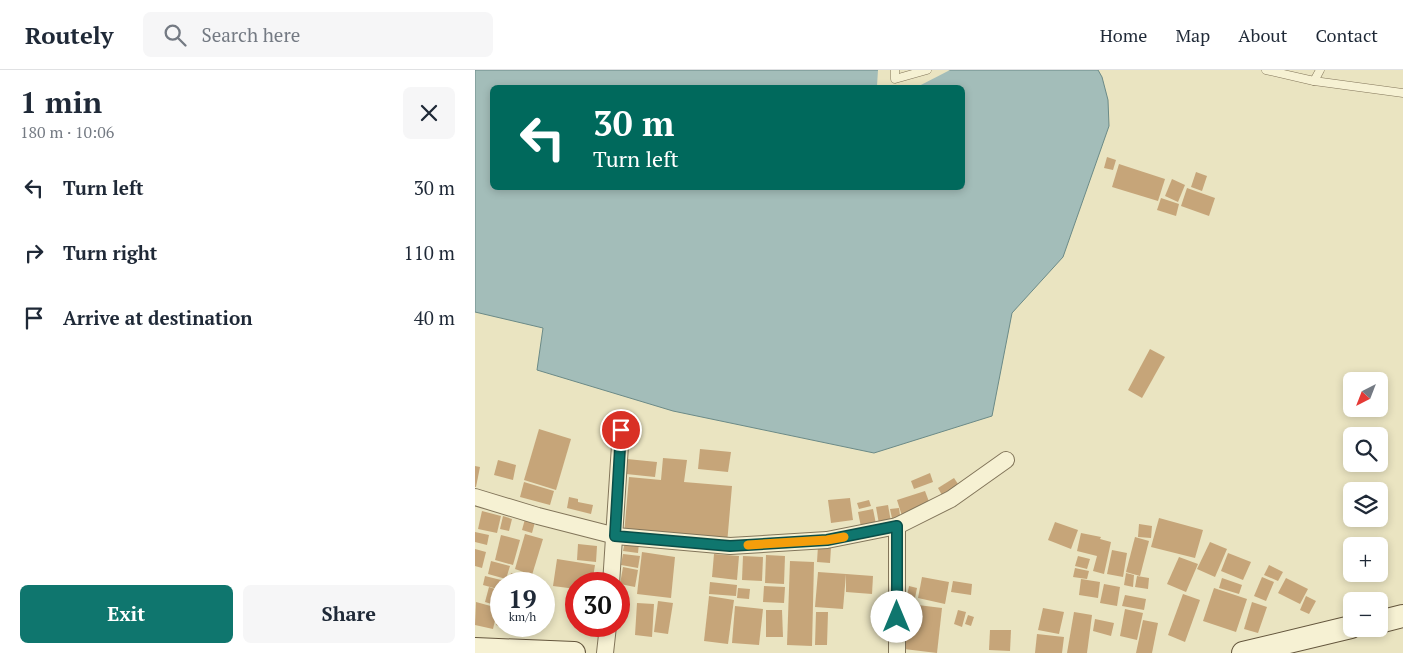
<!DOCTYPE html>
<meta charset="utf-8">
<style>
:root{--surface:#fff;--page:#f6f6f7;--text:#1f2937;--muted:#747a83;--line:#e0e1e3;--accent:#0f766e}
body{margin:0;font-family:"PT Serif",serif;background:var(--page);color:var(--text);height:100vh;display:flex;flex-direction:column;font-size:19px;white-space:nowrap}
*{box-sizing:border-box;margin:0}
p{font-size:16px;color:var(--muted)}
.icon{flex:none;width:28px;height:28px;fill:none;stroke:currentColor;stroke-width:2;stroke-linecap:round;stroke-linejoin:round}
.map{position:relative;flex:1;overflow:hidden}
.details{display:flex;flex-direction:column;background:var(--surface);width:475px}
.details>*{flex:none}
.top-card{position:absolute;left:15px;top:15px;width:475px;height:105px;border-radius:8px;box-shadow:0 2px 8px #0003;background:#00695c;color:#fff;overflow:hidden}
.needle{width:32px;rotate:222deg}
.buttons{position:absolute;left:868px;top:302px;display:grid;gap:10px}
.buttons a{display:grid;place-items:center;width:45px;height:45px;border-radius:8px;background:var(--surface);box-shadow:0 2px 8px #0003;font-size:25px}
.speed{position:absolute;left:15px;top:502px;display:flex;gap:10px;font-size:25px;font-weight:700;text-align:center}
.speed>*{display:grid;place-content:center;width:65px;height:65px;border-radius:50%;background:var(--surface);box-shadow:0 2px 8px #0003;line-height:1}
.speed small{font-size:12px;font-weight:400}
.speed .limit{border:8px solid #d22;background:#fff;color:#111}
.pin{position:absolute;display:grid;place-items:center;width:42px;height:42px;color:#fff;margin:-21px;border:2px solid #fff;border-radius:50%;box-shadow:0 1px 5px #0007}
.me{position:absolute;width:55px;margin:-28px;rotate:0deg;stroke-linejoin:round;filter:drop-shadow(0 0 4px #0008)}
.turn{display:flex;align-items:center;gap:18px;height:105px;padding:0 20px;font-size:22px}
.turn .icon{width:65px;height:65px;stroke-width:2.5}
.turn b{display:block;font-size:35px;line-height:42px}
.round{display:grid;place-items:center;flex:none;width:52px;height:52px;border-radius:8px;background:var(--page)}
.overview{display:flex;align-items:center;justify-content:space-between;height:85px;padding:0 20px}
h1{font-size:30px;font-weight:800;line-height:38px}
.primary-button{display:flex;gap:10px;margin-top:auto;padding:10px 20px}
.primary-button a{flex:1;height:58px;border-radius:8px;background:var(--accent);color:#fff;font-size:20px;font-weight:800;line-height:58px;text-align:center}
.primary-button a+a{background:var(--page);color:var(--text)}
ul{padding:0;list-style:none}
li{display:flex;align-items:center;gap:15px;height:65px;padding:0 20px}
li div{flex:1}
li b{display:block;font-size:19px}
li em{font-style:normal}
header{display:flex;align-items:center;gap:30px;box-sizing:border-box;height:70px;padding:0 25px;background:var(--surface);border-bottom:1px solid var(--line)}
header strong{font-size:24px}
nav{display:flex;gap:28px;margin-inline-start:auto;font-size:18px}
.search{width:350px;height:45px;background:var(--page);display:flex;align-items:center;gap:12px;box-sizing:border-box;padding:0 18px;border-radius:8px;color:var(--muted);font-size:19px}
main{display:flex;flex:1;min-height:0}
.map>svg:first-child{display:block}
.water{fill:#a3bdb9;stroke:#6b8a87;fill-rule:evenodd}
.pier{fill:#eae4c1}
.building{fill:#c6a579}
.lines{fill:none;stroke-linecap:round;stroke-linejoin:round}
.lane-casing{stroke:#82755a;stroke-width:9}
.street-casing{stroke:#82755a;stroke-width:18}
.secondary-casing{stroke:#64563d;stroke-width:24}
.lane{stroke:#f6f1d3;stroke-width:8}
.street{stroke:#f6f1d3;stroke-width:16}
.secondary{stroke:#f6f1d3;stroke-width:22}
.route-casing{stroke:#0a4d48;stroke-width:12}
.route{stroke:#0f766e;stroke-width:9}
.slow{stroke:#f59e0b;stroke-width:9}
</style>
<header>
<strong>Routely</strong>
<div class="search"><svg class="icon" aria-label="search" viewBox="0 0 24 24"><circle cx="10" cy="10" r="6"/><path d="M15 15l6 6"/></svg>Search here</div>
<nav><a>Home</a><a>Map</a><a>About</a><a>Contact</a></nav>
</header>
<main>
<section class="details">
<div class="overview"><div><h1>1 min</h1><p>180 m · 10:06</p></div><a class="round"><svg class="icon" aria-label="close" viewBox="0 0 24 24"><path d="M6 6l12 12M18 6L6 18"/></svg></a></div>
<ul>
<li><svg class="icon" aria-label="left" viewBox="0 0 24 24"><path d="M17 20v-9H6M10 6l-5 5 5 5"/></svg><div><b>Turn left</b></div><em>30 m</em></li>
<li><svg class="icon" aria-label="right" viewBox="0 0 24 24"><path d="M7 20v-9h11M14 6l5 5-5 5"/></svg><div><b>Turn right</b></div><em>110 m</em></li>
<li><svg class="icon" aria-label="arrive" viewBox="0 0 24 24"><path d="M6 21V4h12l-3 4 3 4H6"/></svg><div><b>Arrive at destination</b></div><em>40 m</em></li>
</ul>
<div class="primary-button"><a>Exit</a><a>Share</a></div>
</section>
<div class="map">
<svg width="928" height="583" viewBox="0 0 928 583">
<rect width="100%" height="100%" fill="#eae4c1"/>
<path class="water" d="M0 0H623L627 7 633 30 634 56 588 187 537 243 517 346 399 383 198 341 62 300 68 258 0 242ZM18 18H488V118H18Z"/>
<path class="pier" d="M403 0H475L442 17H416L402 16Z"/>
<g class="building">
<path d="M632 87 641 90 638 100 629 98Z"/>
<path d="M644 94 690 109 683 131 637 117Z"/>
<path d="M721 102 732 106 727 121 716 117Z"/>
<path d="M697 109 710 115 703 132 690 126Z"/>
<path d="M712 118 740 128 734 146 706 136Z"/>
<path d="M686 128 704 134 701 146 682 140Z"/>
<path d="M675 279 690 287 667 328 653 320Z"/>
<path d="M64 359 96 369 81 420 49 410Z"/>
<path d="M225 379 256 382 253 402 223 399Z"/>
<path d="M188 388 212 390 209 412 257 416 252 474 149 465 154 407 186 410Z"/>
<path d="M152 389 182 392 180 407 151 404Z"/>
<path d="M23 390 41 395 38 410 19 405Z"/>
<path d="M0 396 5 397 1 417H0Z"/>
<path d="M455 403 458 412 439 419 436 411Z"/>
<path d="M479 408 485 417 468 427 463 418Z"/>
<path d="M49 412 79 421 75 435 45 427Z"/>
<path d="M450 421 456 437 427 446 422 430Z"/>
<path d="M94 427 103 429V432L118 435 116 444 92 438Z"/>
<path d="M375 428 378 450 356 453 353 430Z"/>
<path d="M394 430 396 436 384 439 382 433Z"/>
<path d="M413 435 416 452 404 454 401 437Z"/>
<path d="M424 438 426 452 418 453 415 439Z"/>
<path d="M398 439 401 454 386 457 383 442Z"/>
<path d="M7 441 26 446 22 463 3 459Z"/>
<path d="M28 446 37 449 34 461 25 459Z"/>
<path d="M684 448 728 460 720 488 676 477Z"/>
<path d="M50 449 60 452 57 463 47 460Z"/>
<path d="M580 452 603 460 596 479 573 470Z"/>
<path d="M664 454 677 456 676 468 663 467Z"/>
<path d="M0 462 14 465 12 475 0 472Z"/>
<path d="M606 463 626 467 625 469 636 472 629 504 618 501 622 486 602 481Z"/>
<path d="M50 464 68 469 57 505 40 499Z"/>
<path d="M26 465 45 470 38 495 20 490Z"/>
<path d="M660 467 674 471 665 506 651 502Z"/>
<path d="M150 471 164 473 163 483 148 481Z"/>
<path d="M735 472 752 479 740 507 722 499Z"/>
<path d="M103 474 122 476 121 492 102 490Z"/>
<path d="M343 476 356 477 355 493 342 492Z"/>
<path d="M0 479 11 482 7 498 0 496Z"/>
<path d="M637 480 652 483 648 507 632 504Z"/>
<path d="M167 482 200 487 196 528 162 524Z"/>
<path d="M753 483 776 492 768 510 746 501Z"/>
<path d="M148 484 165 486 163 498 146 495Z"/>
<path d="M239 484 264 486 262 510 237 507Z"/>
<path d="M291 485 310 486 309 514 290 513Z"/>
<path d="M268 486 288 487 287 511 267 510Z"/>
<path d="M603 486 615 489 612 499 600 496Z"/>
<path d="M704 487 723 494 711 522 692 514Z"/>
<path d="M82 489 120 495 117 514H101V519L78 516Z"/>
<path d="M16 491 35 496 31 509 13 504Z"/>
<path d="M315 491 339 492 337 576 312 575Z"/>
<path d="M794 495 808 502 803 511 789 505Z"/>
<path d="M148 497 163 500 160 517 145 514Z"/>
<path d="M600 498 614 501 612 509 598 507Z"/>
<path d="M343 502 371 504 368 539 340 537Z"/>
<path d="M36 503 53 508 52 514H33Z"/>
<path d="M651 503 659 505 658 517 649 515Z"/>
<path d="M371 504 398 506 397 524 371 522Z"/>
<path d="M10 506 30 511V514H26V520L8 515Z"/>
<path d="M662 506 674 508 673 519 660 517Z"/>
<path d="M447 507 474 512 470 534 443 528Z"/>
<path d="M787 507 799 512 791 531 779 526Z"/>
<path d="M747 508 767 515 764 524 744 518Z"/>
<path d="M811 508 833 519 825 534 803 523Z"/>
<path d="M606 509 625 512 623 528 604 525Z"/>
<path d="M478 511 497 514 496 525 476 522Z"/>
<path d="M235 512 262 515 261 526 234 524Z"/>
<path d="M629 514 645 517 642 536 625 533Z"/>
<path d="M289 516 310 517 309 533 288 532Z"/>
<path d="M434 516 442 518 440 528 432 526Z"/>
<path d="M14 517 26 521 23 536 10 532Z"/>
<path d="M263 518 275 519 274 529 262 528Z"/>
<path d="M739 518 772 529 761 562 728 551Z"/>
<path d="M708 524 725 530 710 572 693 565Z"/>
<path d="M650 525 671 529 669 540 647 536Z"/>
<path d="M234 526 259 530 253 574 229 571Z"/>
<path d="M831 526 841 531 834 544 825 540Z"/>
<path d="M183 531 198 533 193 564 179 562Z"/>
<path d="M1 532 23 538 18 559 0 555Z"/>
<path d="M777 532 792 537 783 563 769 559Z"/>
<path d="M162 533 179 534 177 567 160 565Z"/>
<path d="M435 534 467 538 462 583 429 579Z"/>
<path d="M260 536 288 539 284 575 257 573Z"/>
<path d="M26 537V556H39L38 561 21 555Z"/>
<path d="M568 538 589 542 584 564 563 560Z"/>
<path d="M650 539 668 543 662 570 645 566Z"/>
<path d="M291 540H307L308 567H291Z"/>
<path d="M483 540 491 542 487 557 479 554Z"/>
<path d="M341 542H353L352 575H340Z"/>
<path d="M599 542 617 545 612 583H592Z"/>
<path d="M493 545 499 547 496 556 490 554Z"/>
<path d="M620 549 639 553 636 566 618 561Z"/>
<path d="M668 550 683 553 677 583H661Z"/>
<path d="M515 560H536L535 581 514 580Z"/>
<path d="M562 564 589 567 587 583H560Z"/>
</g>
<g class="lines">
<g class="lane-casing">
<g id="lane">
<path d="M420 0V9L452 0"/>
<path d="M791 0 839 11 845 0"/>
<path d="M839 11 928 23"/>
</g>
</g>
<g class="street-casing">
<g id="street">
<path d="M0 427 63 446 141 466 255 476 352 470 422 456 476 429 531 390"/>
<path d="M422 456V583"/>
<path d="M136 514 146 360"/>
<path d="M130 583 133 556"/>
</g>
</g>
<g class="secondary-casing">
<g id="secondary">
<path d="M904 552 928 546"/>
<path d="M0 579 99 583"/>
<path d="M768 583 876 557"/>
</g>
</g>
<use href="#lane" class="lane"/>
<use href="#street" class="street"/>
<use href="#secondary" class="secondary"/>
</g>
<g class="lines">
<g class="route-casing">
<path id="route" d="M146 360 140 466 255 476 352 470 422 456V547"/>
</g>
<use href="#route" class="route"/>
<path class="slow" d="M273 475 352 470 369 467"/>
</g>
</svg>
<div class="buttons">
<a><svg class="needle" viewBox="-14 -14 28 28"><path d="M0-13l5 13h-10z" fill="#e53935"/><path d="M0 13l5-13h-10z" fill="#747a83"/></svg></a>
<a><svg class="icon" aria-label="search" viewBox="0 0 24 24"><circle cx="10" cy="10" r="6"/><path d="M15 15l6 6"/></svg></a>
<a><svg class="icon" aria-label="layers" viewBox="0 0 24 24"><path d="M12 4l9 5-9 5-9-5zM3 14l9 5 9-5"/></svg></a>
<a>+</a>
<a>−</a>
</div>
<div class="speed"><div>19<small>km/h</small></div><div class="limit">30</div></div>
<div class="pin" style="left:146px;top:360px;background:#d93025"><svg class="icon" aria-label="arrive" viewBox="0 0 24 24"><path d="M6 21V4h12l-3 4 3 4H6"/></svg></div>
<svg class="me" style="left:422px;top:547px" viewBox="-20 -20 40 40"><circle r="19" fill="#fff"/><path d="M0-13L10 11 0 6-10 11z" fill="#0f766e"/></svg>
<div class="top-card">
<div class="turn"><svg class="icon" aria-label="left" viewBox="0 0 24 24"><path d="M17 20v-9H6M10 6l-5 5 5 5"/></svg><div><b>30 m</b>Turn left</div></div>
</div>
</div>
</main>
